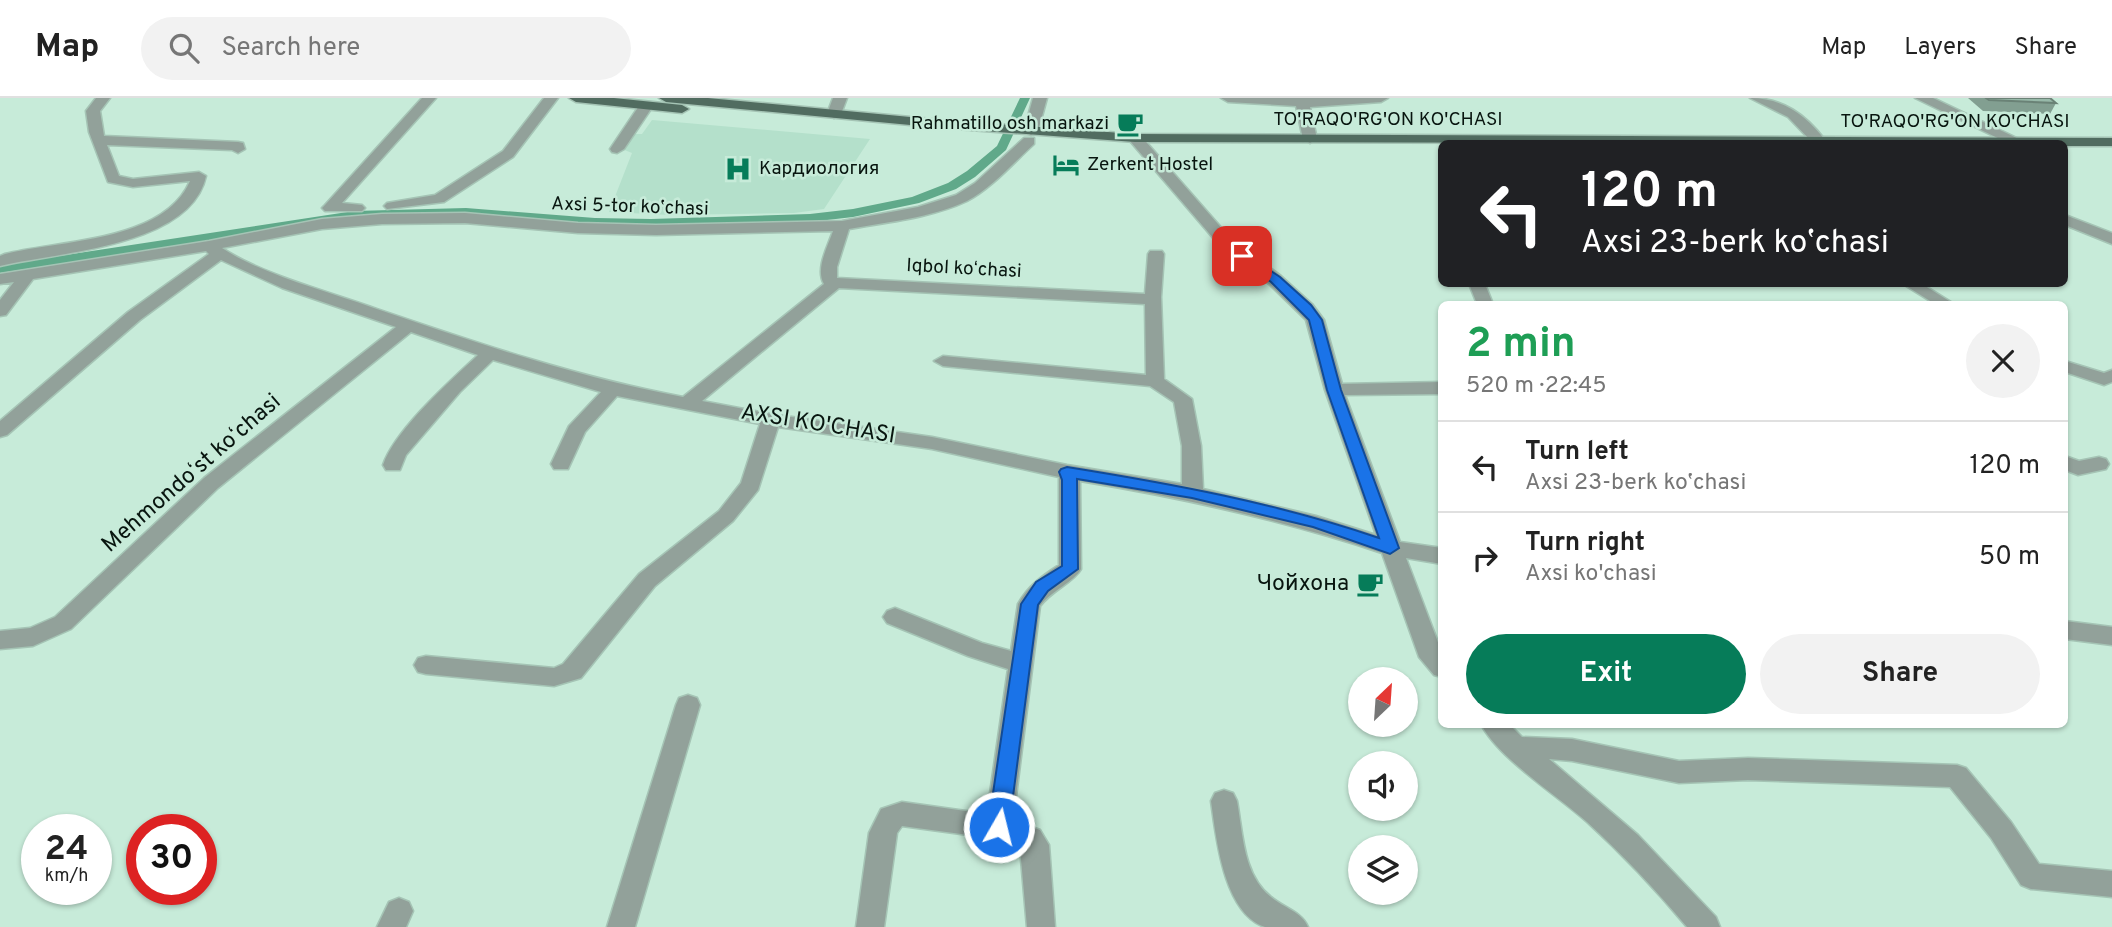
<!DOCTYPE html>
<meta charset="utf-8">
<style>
:root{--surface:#fff;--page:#f2f2f2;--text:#222;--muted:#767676;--line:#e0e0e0;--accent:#067c59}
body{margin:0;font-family:Overpass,sans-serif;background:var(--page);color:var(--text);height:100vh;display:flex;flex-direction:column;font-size:26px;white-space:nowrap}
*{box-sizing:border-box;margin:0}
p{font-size:23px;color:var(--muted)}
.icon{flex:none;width:38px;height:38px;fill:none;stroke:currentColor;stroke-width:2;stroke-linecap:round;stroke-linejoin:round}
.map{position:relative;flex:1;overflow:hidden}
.side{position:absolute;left:1438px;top:203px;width:630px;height:427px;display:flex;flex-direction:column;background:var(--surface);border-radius:10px;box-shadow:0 2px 5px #0004}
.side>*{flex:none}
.hud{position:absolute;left:1438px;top:42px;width:630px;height:147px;border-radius:10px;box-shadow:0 2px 5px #0004;background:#202124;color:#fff;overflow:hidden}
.needle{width:46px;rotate:25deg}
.controls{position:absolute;left:1348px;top:569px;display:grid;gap:14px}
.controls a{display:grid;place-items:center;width:70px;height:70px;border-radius:50%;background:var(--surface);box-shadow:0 2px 5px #0004;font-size:35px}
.speed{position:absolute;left:21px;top:716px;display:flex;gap:14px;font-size:35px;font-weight:700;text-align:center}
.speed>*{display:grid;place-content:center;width:91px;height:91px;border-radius:50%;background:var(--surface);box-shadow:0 2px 5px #0004;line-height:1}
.speed small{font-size:18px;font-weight:400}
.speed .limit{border:10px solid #d22;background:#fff;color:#111}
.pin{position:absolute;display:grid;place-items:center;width:60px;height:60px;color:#fff;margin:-30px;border-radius:14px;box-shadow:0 4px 10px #0006}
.me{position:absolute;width:77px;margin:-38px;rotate:8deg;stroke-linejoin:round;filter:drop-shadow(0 0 5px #0008)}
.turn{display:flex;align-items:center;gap:24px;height:147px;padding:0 28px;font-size:32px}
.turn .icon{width:91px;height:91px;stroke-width:2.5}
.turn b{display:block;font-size:49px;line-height:60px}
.round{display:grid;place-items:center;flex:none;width:74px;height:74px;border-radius:37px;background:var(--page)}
.headline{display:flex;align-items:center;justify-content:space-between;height:119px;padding:0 28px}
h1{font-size:42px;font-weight:700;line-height:52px;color:#1e9e55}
.action{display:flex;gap:14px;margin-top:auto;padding:14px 28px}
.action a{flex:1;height:80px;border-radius:42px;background:var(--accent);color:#fff;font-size:28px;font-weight:700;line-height:80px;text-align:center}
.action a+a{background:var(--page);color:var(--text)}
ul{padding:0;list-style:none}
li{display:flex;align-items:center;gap:21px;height:91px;padding:0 28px;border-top:2px solid var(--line)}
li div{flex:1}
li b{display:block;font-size:26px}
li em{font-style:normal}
header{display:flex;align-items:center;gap:42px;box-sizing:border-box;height:98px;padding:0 35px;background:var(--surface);border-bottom:2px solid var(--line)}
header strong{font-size:33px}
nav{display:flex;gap:38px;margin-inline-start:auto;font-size:24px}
.search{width:490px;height:63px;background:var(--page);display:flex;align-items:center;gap:18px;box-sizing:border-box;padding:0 24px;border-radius:38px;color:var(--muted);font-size:26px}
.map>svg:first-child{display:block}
.built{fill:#b4e0cb}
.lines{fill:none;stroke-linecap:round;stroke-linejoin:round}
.canal{fill:#60a98a;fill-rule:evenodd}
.minor-casing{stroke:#a5c4b5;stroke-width:3}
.major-casing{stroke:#a5c4b5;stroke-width:3}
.minor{fill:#92a19a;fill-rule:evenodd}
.major{fill:#516c60;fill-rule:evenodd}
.wall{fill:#829f91}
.building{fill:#97b9a9;stroke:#6a8276;stroke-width:2}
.route{fill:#1a73e8;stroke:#114b97;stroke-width:2}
.labels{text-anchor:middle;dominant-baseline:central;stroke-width:5;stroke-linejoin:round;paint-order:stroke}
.far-street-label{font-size:19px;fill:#08150f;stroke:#c7ebd9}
.far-poi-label{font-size:19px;fill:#08150f;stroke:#c7ebd9;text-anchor:start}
.street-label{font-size:23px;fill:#08150f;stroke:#c7ebd9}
.poi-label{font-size:23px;fill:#08150f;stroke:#c7ebd9;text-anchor:end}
</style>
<header>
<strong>Map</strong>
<div class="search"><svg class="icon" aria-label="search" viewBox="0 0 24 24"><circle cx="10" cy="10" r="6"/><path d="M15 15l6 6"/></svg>Search here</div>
<nav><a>Map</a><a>Layers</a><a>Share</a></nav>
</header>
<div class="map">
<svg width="2112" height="829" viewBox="0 0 2112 829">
<rect width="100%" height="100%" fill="#c7ebd9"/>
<path class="built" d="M652 22 870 41 824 111 794 115 670 117 609 114 632 55 622 51 629 36H642Z"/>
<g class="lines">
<path class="canal" d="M1020 0H1030L1006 52 975 79 956 91 919 105 853 119 810 124 651 129 595 128 466 118 354 121 0 175V167L354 113 466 110 595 120 651 121 810 116 853 111 912 99 948 85 967 73 997 48Z"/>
<g class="minor-casing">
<g id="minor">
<path d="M96 0H110L100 13 104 38 238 44 243 45 245 51 238 55 232 52 107 47 119 78 133 81 199 74 206 78C191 149 57 154 0 168V158L5 156C60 142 164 144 190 83L133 89 108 84 89 34 86 13Z"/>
<path d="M422 0H436L342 105 362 107 365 110 362 113H325L322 110 325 107Z"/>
<path d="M544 0H558L513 59 444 104 387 111 384 108 387 105 435 97 503 53Z"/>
<path d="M833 0H847L841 16 834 20 827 16Z"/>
<path d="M1033 0H1047L1038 33 1031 37 1024 33Z"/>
<path d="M1221 0H1388L1381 4 1310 9 1317 41 1310 45 1303 41 1296 8 1228 4Z"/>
<path d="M1750 0C1783 0 1806 17 1825 42L1823 45H1813L1788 19Z"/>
<path d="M1915 0H1933L2025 44 2010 46Z"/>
<path d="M646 4 653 8 624 51 617 55 612 54 610 51 641 5Z"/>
<path d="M1135 36 1140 37 1232 142 1281 178 1312 206 1324 222 1342 286 1442 284V296L1345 297 1400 444 1442 450V466L1406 460 1442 555V579L1434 577 1419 559 1382 455C1283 422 1183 400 1080 383L1081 471C1074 484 1052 492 1040 508L1013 722 1040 732 1049 747 1055 829H1027L1020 750 998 741 902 728 897 735 884 829H856L869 735 881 711 902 704 987 716 1008 571 968 558 887 525 883 519 887 513 895 510 982 545 1011 553 1018 506C1028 488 1042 478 1059 467V379L932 351 778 329 758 392 733 423 655 488 581 580 554 588 426 576 418 574 414 567 418 560 426 558 554 570 563 566 639 476 719 413 741 385 760 326 617 298 585 334 568 371H554L551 366 569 328 601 294 493 262 460 294 406 357 400 372H386L383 367C395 332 450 283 478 257L411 234 218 390 71 531 33 548 0 551V533L30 530 55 519 204 380 396 229 282 190 221 162 140 222 7 337 0 339V323L128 214 209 156 206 153 33 181 6 217 0 218V202L14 184 0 186V176L209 143 322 121 382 116 465 115 578 125 656 127 842 123 918 109 956 97 975 85 1024 40H1034V46C1013 65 992 90 967 103 931 120 887 124 849 131L837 169V180L1145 196 1148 156 1150 153H1162L1164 156 1161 199 1164 281 1192 301 1201 348 1203 391 1316 418 1376 437 1325 292 1306 222 1269 186 1220 148 1130 43 1128 40ZM465 125 578 135 656 137 833 133C828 148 815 171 824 186L683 299C576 279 474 244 371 209 326 193 261 176 222 150L322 131 382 126ZM839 190 1145 206 1146 277 943 258 934 263 943 268 1150 288 1174 304 1182 348V386L1067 367 932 339 771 316 702 303Z"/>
<path d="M2065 117 2112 135V146L2065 127Z"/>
<path d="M1469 186H1485L1493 206H1477Z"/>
<path d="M1903 186H1922L1954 206H1935Z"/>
<path d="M2065 263 2104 275 2112 272V284L2104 287 2065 274Z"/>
<path d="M2065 358 2079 363 2099 359 2106 361 2109 366 2106 371 2078 377 2065 372Z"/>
<path d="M2065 523 2112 529V547L2065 541Z"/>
<path d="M688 597 697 600 700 607 635 829H607L676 607 679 600Z"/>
<path d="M1481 626H1509L1522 639 1572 641 1679 663 1748 660 1957 667 1966 670 2011 724 2039 766 2112 773V799L2031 791 2021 787 1991 740 1950 689 1748 682 1679 685 1572 663 1549 661 1638 737 1716 819 1720 829H1687C1656 792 1623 757 1587 724 1557 697 1498 660 1481 626Z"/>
<path d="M1224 692 1233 695 1237 703C1243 736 1243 777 1271 799 1284 810 1302 814 1308 829 1296 829 1277 829 1265 829 1223 815 1216 738 1211 703L1215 695Z"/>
<path d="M399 800 409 804 413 813 406 829H377L389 804Z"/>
</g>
</g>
<g class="major-casing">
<g id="major">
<path d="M569 0H614L682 7 689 11 682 15 576 4Z"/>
<path d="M659 0H708L942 22 1135 36 2112 40V48H2065V46L1135 44 942 30 666 4Z"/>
</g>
</g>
<use href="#minor" class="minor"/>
<use href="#major" class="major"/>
</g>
<path class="wall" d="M1968 0H2050L2056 5 2050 16 1983 13Z"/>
<path class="building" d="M1986 0H2050L2056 5 1989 2Z"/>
<path class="route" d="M1242 154 1280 179 1311 207 1322 222 1341 292 1399 450 1390 456 1313 429 1192 400 1077 381 1078 471 1048 493 1038 507 1009 729 1006 735 999 738 991 735 988 729 1021 506 1036 484 1062 468V382L1059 374 1061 371 1067 369C1173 386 1277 405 1379 440L1327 292 1309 222 1271 184 1238 160 1236 158Z"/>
<defs>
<g id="cafe-bare" transform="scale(2.1)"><path d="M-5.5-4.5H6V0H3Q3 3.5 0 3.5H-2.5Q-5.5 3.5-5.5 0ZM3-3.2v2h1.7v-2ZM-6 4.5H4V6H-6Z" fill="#067c59" stroke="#c7ebd9" stroke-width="2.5" paint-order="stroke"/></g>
<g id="hotel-bare" transform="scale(2.1)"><path d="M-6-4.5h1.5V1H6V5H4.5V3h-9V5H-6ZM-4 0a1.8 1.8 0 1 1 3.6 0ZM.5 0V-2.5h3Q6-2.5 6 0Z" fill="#067c59" stroke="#c7ebd9" stroke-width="2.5" paint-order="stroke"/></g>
<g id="hospital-bare" transform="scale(2.1)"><path d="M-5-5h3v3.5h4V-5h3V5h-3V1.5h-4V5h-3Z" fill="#067c59" stroke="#c7ebd9" stroke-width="2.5" paint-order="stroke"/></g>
</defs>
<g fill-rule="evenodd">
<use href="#cafe-bare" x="1130" y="26"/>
<use href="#hotel-bare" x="1066" y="67"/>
<use href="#hospital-bare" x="738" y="71"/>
<use href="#cafe-bare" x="1370" y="486"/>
</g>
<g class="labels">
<g class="far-street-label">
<text x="1388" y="22">TO'RAQO'RG'ON KO'CHASI</text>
<text x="1955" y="24">TO'RAQO'RG'ON KO'CHASI</text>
<text transform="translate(630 109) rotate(2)">Аxsi 5-tor koʼchasi</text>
<text transform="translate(964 171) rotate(3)">Iqbol koʻchasi</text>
</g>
<g class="far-poi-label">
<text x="1109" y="26" text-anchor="end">Rahmatillo osh markazi</text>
<text x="1087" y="67">Zerkent Hostel</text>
<text x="759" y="71">Кардиология</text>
</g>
<g class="street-label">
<text transform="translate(818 327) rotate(9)">AXSI KO'CHASI</text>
<text transform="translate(192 376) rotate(-41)">Mehmondoʻst koʻchasi</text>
</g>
<g class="poi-label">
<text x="1349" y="486">Чойхона</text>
</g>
</g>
</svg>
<div class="controls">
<a><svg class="needle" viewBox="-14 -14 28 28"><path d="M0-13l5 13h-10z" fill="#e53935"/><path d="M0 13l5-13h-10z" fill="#767676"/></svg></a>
<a><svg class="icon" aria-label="sound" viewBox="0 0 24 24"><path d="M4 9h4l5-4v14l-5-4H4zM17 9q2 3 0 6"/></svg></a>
<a><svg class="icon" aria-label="layers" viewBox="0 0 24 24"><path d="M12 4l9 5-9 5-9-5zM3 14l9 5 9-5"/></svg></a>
</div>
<div class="speed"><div>24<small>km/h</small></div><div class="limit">30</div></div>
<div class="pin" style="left:1242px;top:158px;background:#d93025"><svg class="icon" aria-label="arrive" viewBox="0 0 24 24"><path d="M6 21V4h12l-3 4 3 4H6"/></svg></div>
<svg class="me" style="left:999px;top:729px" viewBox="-20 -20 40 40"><circle r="17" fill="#1a73e8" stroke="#fff" stroke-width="3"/><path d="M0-11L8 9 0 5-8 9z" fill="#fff"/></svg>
<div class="hud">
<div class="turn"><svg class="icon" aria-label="left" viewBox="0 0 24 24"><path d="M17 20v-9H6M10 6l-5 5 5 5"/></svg><div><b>120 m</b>Аxsi 23-berk koʼchasi</div></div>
</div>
<section class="side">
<div class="headline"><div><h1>2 min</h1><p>520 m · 22:45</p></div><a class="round"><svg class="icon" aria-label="close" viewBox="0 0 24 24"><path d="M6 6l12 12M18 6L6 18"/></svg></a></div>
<ul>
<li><svg class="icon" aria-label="left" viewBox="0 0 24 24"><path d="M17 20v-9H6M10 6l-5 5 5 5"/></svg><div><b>Turn left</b><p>Аxsi 23-berk koʼchasi</p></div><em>120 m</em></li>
<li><svg class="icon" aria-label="right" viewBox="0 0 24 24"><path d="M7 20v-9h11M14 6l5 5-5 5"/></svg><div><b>Turn right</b><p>Axsi ko'chasi</p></div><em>50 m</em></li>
</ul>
<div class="action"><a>Exit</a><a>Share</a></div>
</section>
</div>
